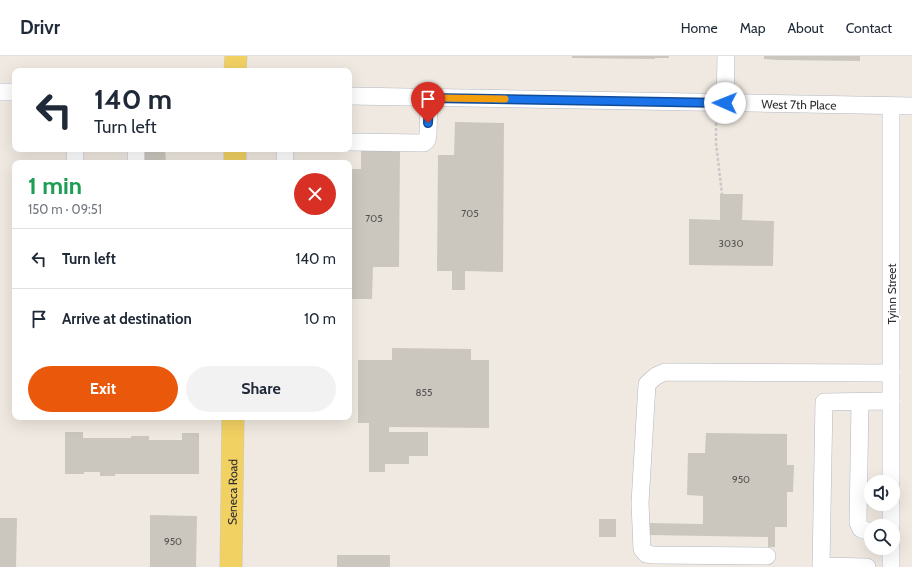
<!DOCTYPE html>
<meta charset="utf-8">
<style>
:root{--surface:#fff;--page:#f2f2f3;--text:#1f2937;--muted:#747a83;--line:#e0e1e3;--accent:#ea580c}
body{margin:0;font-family:Cabin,sans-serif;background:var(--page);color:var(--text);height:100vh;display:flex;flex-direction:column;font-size:15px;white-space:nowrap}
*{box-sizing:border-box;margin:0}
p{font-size:13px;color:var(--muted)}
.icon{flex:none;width:22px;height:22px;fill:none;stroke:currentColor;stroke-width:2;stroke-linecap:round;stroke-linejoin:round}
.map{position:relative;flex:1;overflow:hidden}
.details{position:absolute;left:12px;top:104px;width:340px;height:260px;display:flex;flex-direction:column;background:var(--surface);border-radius:8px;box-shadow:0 4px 16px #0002}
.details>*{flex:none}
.top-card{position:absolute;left:12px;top:12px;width:340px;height:84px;border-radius:8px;box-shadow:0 4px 16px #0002;background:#fff;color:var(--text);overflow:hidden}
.controls{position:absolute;left:864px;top:419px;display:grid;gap:8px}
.controls a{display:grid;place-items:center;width:36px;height:36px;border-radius:50%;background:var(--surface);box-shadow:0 4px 16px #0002;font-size:20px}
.pin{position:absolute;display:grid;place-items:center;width:34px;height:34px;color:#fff;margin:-41px -17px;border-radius:50% 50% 50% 0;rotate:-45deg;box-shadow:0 0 4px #0007}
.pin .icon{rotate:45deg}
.me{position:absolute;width:44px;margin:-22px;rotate:271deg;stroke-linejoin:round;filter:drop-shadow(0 0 3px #0008)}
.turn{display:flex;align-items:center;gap:14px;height:84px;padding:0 16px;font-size:18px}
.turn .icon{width:52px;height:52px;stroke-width:2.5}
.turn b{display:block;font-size:28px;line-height:34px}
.round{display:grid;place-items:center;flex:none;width:42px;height:42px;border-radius:21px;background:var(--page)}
.headline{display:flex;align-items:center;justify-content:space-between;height:68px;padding:0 16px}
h1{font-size:24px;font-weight:700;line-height:30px;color:#1e9e55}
.action{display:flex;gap:8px;margin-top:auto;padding:8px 16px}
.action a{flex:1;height:46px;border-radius:24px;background:var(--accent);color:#fff;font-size:16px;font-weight:700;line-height:46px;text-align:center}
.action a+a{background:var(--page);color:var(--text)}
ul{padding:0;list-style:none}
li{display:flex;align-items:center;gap:12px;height:60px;padding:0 16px;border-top:1px solid var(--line)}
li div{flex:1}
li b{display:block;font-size:15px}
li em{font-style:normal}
header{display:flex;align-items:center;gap:24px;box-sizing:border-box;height:56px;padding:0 20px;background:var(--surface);border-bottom:1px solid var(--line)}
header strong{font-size:19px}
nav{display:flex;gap:22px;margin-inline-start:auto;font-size:14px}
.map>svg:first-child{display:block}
.building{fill:#cbc7bf}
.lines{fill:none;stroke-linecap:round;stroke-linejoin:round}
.minor-casing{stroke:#b4b7c1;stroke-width:18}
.major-casing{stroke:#c9c9c9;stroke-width:23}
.path{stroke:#c9c9c9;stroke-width:2.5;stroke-dasharray:3 2;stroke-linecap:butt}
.minor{stroke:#fff;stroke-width:17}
.major{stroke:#f2d163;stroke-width:22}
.route-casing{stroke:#114b97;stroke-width:10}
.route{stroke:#1a73e8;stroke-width:7}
.slow{stroke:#f59e0b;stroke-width:7}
.labels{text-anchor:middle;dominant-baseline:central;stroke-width:4;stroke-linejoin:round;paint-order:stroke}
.number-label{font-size:10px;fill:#555452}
.street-label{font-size:12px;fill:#2e2e2e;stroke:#fff}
</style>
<header>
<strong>Drivr</strong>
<nav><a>Home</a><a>Map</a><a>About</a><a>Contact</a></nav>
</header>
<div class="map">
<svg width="912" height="511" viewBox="0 0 912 511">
<rect width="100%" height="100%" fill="#efe9e1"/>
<g class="building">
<path d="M572 0H669V2H655V3L572 2Z"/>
<path d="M764 0H860V5L778 4 764 3Z"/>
<path d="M455 66 504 67 503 216 465 215V234H452V215H437L438 99H454Z"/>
<path d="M141 93H165L166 107H142Z"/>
<path d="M361 95H400L399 211H373L372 243H349V113H361Z"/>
<path d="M720 138H743L742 164 774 165 773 210 689 209V163L720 164Z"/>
<path d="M392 292 471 293V304H489V372L389 371V376H428V400H409V408H385V416H369V367H358V304H392Z"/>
<path d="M65 376H83V382H131V380H149V384H182V377H199V418H115V420H100V416H84V418H65Z"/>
<path d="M706 377 787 378V409H794L793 436H787V471H775V491H768V481L649 479V467L703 468V440L687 439 688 397H705Z"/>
<path d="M150 459 197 460 196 511H150Z"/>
<path d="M0 462H17L16 511H0Z"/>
<rect x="599" y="463" width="17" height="18"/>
<rect x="337" y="499" width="53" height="12"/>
</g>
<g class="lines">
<g class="minor-casing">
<g id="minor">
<path d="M0 36H15"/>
<path id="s1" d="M349 40 912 50"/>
<path d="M725 47 726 0"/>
<path d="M891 50V426"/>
<path d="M349 86 424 87 427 84 428 79 429 41"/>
<path d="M75 93V107"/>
<path d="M136 107V93"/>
<path d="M285 107V93"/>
<path d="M860 346 858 467 861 473 871 476"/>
<path d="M891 448V470"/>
<path d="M891 492V511"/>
<path d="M767 500 653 499 646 498 642 493 640 447 647 328 656 320 665 316 891 317"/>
<path d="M867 511 821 510 824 346 891 345"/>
</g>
</g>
<g class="major-casing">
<g id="major">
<path d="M235 15 236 0"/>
<path d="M235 107V93"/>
<path id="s2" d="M231 511 233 361"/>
</g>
</g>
<path class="path" d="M716 67V87L722 138"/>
<use href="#minor" class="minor"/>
<use href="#major" class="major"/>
</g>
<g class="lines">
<g class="route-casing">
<path id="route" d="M428 67 429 42 725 47"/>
</g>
<use href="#route" class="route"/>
<path class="slow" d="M441 42 505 43"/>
</g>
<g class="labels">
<g class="number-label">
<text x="470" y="157">705</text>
<text x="374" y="162">705</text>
<text x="731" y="187">3030</text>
<text x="424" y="336">855</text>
<text x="741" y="423">950</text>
<text x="173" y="485">950</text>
</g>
<g class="street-label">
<text stroke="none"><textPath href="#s1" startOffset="450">West 7th Place</textPath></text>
<text transform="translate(891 238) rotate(-90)">Tyinn Street</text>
<text stroke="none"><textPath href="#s2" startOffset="75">Seneca Road</textPath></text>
</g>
</g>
</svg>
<div class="controls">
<a><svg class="icon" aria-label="sound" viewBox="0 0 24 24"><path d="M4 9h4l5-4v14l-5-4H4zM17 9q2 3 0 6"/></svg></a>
<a><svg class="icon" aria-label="search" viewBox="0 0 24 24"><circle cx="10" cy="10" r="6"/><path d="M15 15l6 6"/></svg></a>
</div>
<div class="pin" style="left:428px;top:67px;background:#d93025"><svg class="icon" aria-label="arrive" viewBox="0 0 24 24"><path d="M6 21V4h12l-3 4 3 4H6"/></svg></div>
<svg class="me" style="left:725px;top:47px" viewBox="-20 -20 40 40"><circle r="19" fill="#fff"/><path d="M0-13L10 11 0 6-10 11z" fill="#1a73e8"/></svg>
<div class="top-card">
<div class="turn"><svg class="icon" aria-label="left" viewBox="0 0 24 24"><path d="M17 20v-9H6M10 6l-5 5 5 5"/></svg><div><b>140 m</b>Turn left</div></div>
</div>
<section class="details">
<div class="headline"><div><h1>1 min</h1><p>150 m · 09:51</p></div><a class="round" style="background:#d93025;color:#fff"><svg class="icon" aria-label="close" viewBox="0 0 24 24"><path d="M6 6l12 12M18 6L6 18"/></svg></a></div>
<ul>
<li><svg class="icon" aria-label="left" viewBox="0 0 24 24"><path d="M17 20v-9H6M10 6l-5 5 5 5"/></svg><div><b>Turn left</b></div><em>140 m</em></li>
<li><svg class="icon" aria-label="arrive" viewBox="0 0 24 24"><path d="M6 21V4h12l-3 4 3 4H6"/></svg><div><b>Arrive at destination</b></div><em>10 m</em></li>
</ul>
<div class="action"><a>Exit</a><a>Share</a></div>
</section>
</div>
